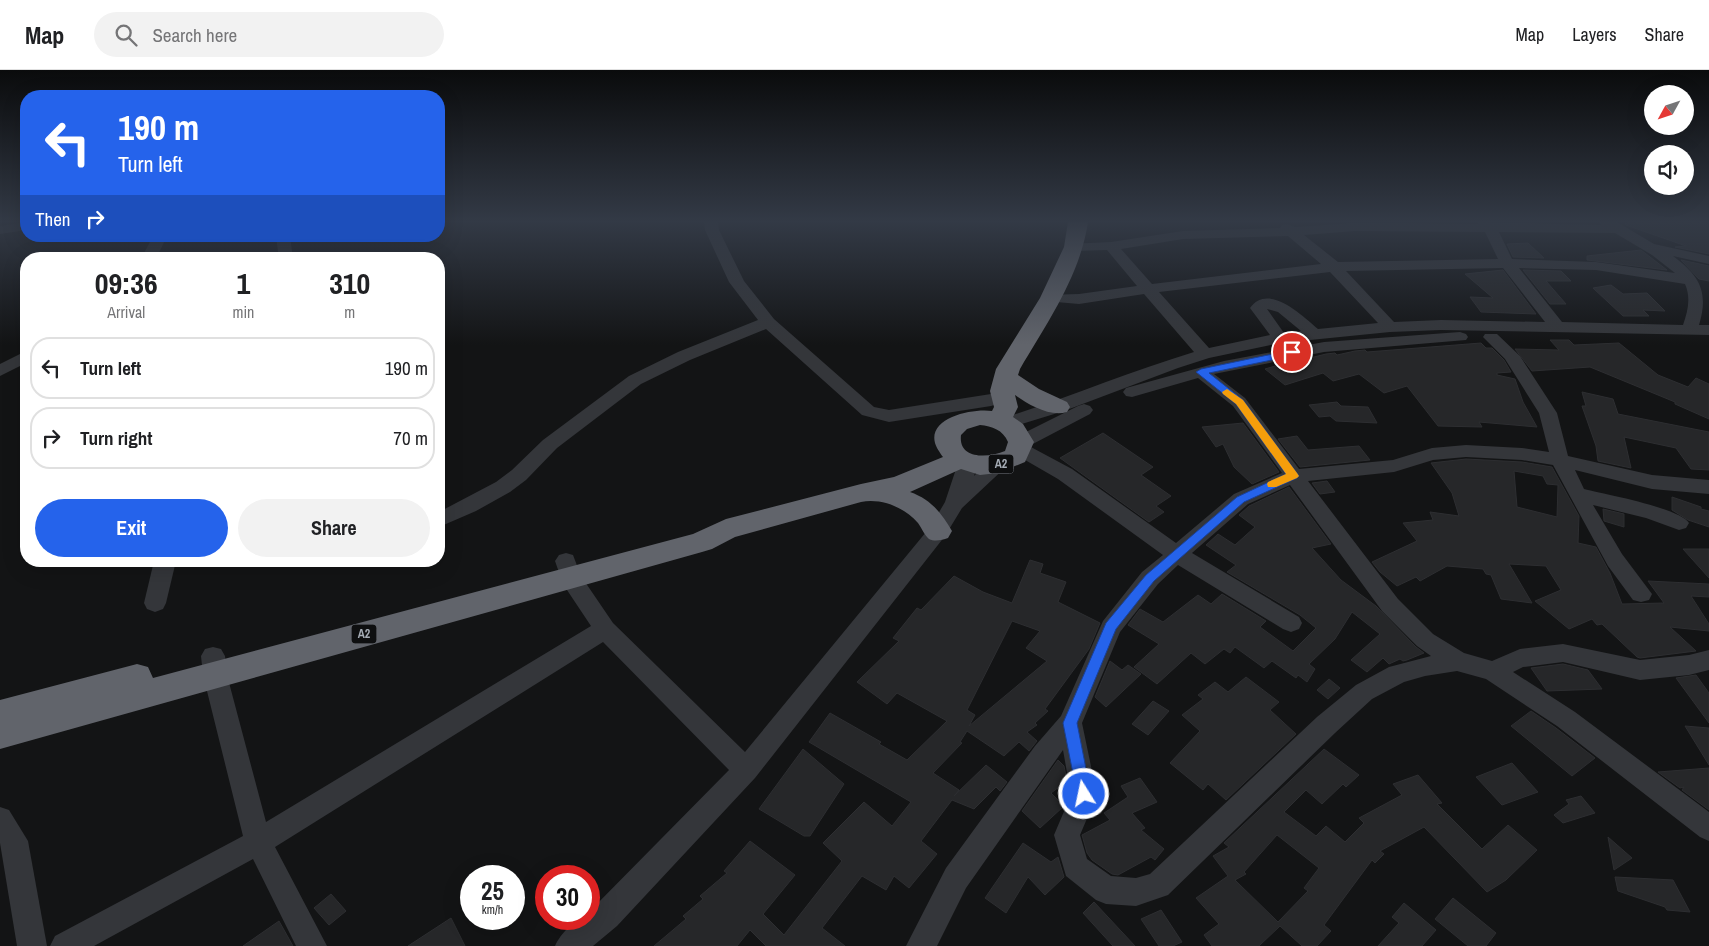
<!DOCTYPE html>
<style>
:root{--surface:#fff;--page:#f2f2f2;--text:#202124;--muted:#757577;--line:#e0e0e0;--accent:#2563eb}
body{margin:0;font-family:"Archivo Narrow",sans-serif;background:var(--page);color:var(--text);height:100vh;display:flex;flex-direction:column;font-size:19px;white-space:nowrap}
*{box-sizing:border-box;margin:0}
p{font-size:16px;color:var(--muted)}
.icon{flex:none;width:28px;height:28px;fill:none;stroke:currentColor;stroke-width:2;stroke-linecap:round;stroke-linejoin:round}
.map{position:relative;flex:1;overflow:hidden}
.panel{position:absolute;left:20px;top:182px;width:425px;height:315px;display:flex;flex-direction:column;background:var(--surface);border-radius:20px;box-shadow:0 5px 20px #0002}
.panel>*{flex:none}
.hud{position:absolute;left:20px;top:20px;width:425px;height:152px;border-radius:20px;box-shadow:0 5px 20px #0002;background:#2563eb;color:#fff;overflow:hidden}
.needle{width:32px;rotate:230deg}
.controls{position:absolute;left:1644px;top:15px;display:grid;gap:10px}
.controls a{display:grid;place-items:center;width:50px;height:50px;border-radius:50%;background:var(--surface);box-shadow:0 5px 20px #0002;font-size:25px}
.speed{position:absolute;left:460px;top:795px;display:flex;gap:10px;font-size:25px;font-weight:700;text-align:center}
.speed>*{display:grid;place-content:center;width:65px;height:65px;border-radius:50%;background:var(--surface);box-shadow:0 5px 20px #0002;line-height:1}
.speed small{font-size:12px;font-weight:400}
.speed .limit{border:8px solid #d22;background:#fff;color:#111}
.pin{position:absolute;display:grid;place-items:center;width:42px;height:42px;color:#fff;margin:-21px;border:2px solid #fff;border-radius:50%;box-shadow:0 1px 5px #0007}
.me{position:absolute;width:55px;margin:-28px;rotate:350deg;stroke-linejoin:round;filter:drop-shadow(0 0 4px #0008)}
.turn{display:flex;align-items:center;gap:18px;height:105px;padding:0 15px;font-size:22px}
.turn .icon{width:65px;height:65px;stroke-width:2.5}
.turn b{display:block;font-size:35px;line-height:42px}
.then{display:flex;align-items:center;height:48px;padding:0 15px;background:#0003;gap:10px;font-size:19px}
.eta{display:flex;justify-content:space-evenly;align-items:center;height:85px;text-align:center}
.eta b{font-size:30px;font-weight:800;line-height:35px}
.action{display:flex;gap:10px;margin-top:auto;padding:10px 15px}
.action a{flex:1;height:58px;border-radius:30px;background:var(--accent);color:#fff;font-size:20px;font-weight:800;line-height:58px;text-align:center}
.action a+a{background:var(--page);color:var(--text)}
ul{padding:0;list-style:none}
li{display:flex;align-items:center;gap:15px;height:62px;margin:0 10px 8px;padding:0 5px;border:2px solid var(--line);border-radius:20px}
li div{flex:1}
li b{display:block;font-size:19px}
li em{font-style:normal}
header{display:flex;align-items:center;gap:30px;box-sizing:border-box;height:70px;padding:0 25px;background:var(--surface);border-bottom:1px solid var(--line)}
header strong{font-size:24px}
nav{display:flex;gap:28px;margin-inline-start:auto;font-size:18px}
.search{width:350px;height:45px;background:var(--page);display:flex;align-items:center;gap:12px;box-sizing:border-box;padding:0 18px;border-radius:28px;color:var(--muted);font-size:19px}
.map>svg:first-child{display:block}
.building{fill:#262729;stroke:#2d2e31;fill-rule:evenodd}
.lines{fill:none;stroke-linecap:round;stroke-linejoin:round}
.minor{fill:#34363a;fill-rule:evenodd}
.highway{fill:#61646b;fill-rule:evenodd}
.route{fill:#2563eb;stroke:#184099}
.slow{fill:#f59e0b}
.labels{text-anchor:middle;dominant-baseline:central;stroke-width:5;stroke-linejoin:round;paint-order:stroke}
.shield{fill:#0e0f10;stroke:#787d84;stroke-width:1}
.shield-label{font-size:12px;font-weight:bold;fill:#a5acb5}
</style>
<header>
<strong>Map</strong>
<div class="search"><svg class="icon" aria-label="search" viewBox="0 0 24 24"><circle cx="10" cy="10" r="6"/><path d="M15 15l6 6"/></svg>Search here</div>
<nav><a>Map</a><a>Layers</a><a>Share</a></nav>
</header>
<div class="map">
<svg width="1709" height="876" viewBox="0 0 1709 876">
<rect width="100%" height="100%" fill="#131415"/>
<g class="building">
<path d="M1625 152H1709V184L1675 177 1686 176 1626 155Z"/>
<path d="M1528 173 1544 188 1513 187 1507 174Z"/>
<path d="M1641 180 1667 200 1587 190V186Z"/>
<path d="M1681 190 1709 196V211L1699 209Z"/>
<path d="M1503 200 1536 244 1481 242 1470 227 1493 228 1465 204Z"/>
<path d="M1523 200 1561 201 1571 211H1546L1566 234H1550Z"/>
<path d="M1611 215 1623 224 1647 223 1665 241 1643 240 1649 246H1623L1593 218Z"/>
<path d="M1550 270H1569L1574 275 1619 273 1658 305 1688 317 1696 308 1709 314V349L1675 334V332L1590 297 1532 301 1515 279 1559 280Z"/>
<path d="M1481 273 1486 278H1492L1504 290 1511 302 1497 303V305L1515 309 1523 332 1537 357 1479 352 1482 357 1438 356 1407 316 1384 323 1359 304 1333 311 1323 303 1285 315 1265 299 1299 289 1302 290 1326 284 1335 283 1337 285 1355 281 1365 280 1367 282Z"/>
<path d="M1582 322 1613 329 1618 344 1709 362V400L1691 399 1676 378 1624 367 1631 398 1598 391 1596 376 1582 336H1586Z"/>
<path d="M1337 332 1341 336 1368 337 1377 353 1336 351 1330 346 1319 347 1309 335Z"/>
<path d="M1243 353 1279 402 1252 414 1234 397 1223 374 1216 377 1202 357Z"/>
<path d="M1103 363 1153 397 1141 405 1171 426 1156 436 1164 442 1149 452 1060 388Z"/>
<path d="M1297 366 1308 380 1359 376 1370 390 1300 397 1278 369Z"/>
<path d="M1466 389 1522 392 1552 397 1579 446 1578 473 1596 477 1610 503 1622 534 1664 533 1648 511 1709 514V527L1691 526 1709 554V561L1670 557 1696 581 1640 588 1637 587 1602 554 1597 555 1592 549 1569 559 1535 531 1561 520 1546 496 1509 494 1532 533 1501 529 1491 505 1486 504 1483 499 1447 496 1420 511 1416 507 1397 516 1380 502 1372 492 1417 471 1403 453 1433 450 1430 442 1459 446 1452 423 1431 393ZM1514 401 1543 406 1547 414 1558 415 1557 447 1517 437Z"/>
<path d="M1327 411 1335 422 1320 424 1312 413Z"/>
<path d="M1289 417 1331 474 1312 478 1341 510 1376 536 1416 577 1424 583 1407 590 1403 591 1400 589 1389 594 1383 588 1367 602 1351 590 1380 564 1352 542 1335 569 1309 594 1315 599 1307 612 1298 605 1296 608 1272 591 1264 598 1235 577 1230 583 1224 579 1205 594 1191 583 1157 614 1134 597 1159 574 1128 555 1140 539 1163 552 1198 525 1211 534 1222 524 1266 551 1260 557 1293 581 1316 558 1300 545 1227 502 1236 495 1206 475 1218 464 1235 475 1255 457 1239 445 1249 436Z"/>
<path d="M1672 427 1701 437V439L1709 441V457L1688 450 1672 440Z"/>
<path d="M1603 439 1624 444V457L1604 451Z"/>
<path d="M1683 479H1709V508Z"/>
<path d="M1030 490 1043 494 1040 503 1066 512 1058 532 1100 553 1089 579 1045 639 1048 641 1035 653 1037 655 1027 662 1037 671 1029 681 1019 672 1004 686 967 661 960 672 962 673 933 703 959 720 954 726 986 695 1007 712 1000 721 996 717 974 739 952 730 921 771 937 784 909 818 894 806 886 820 862 806 822 858 845 876H766L750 860 737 876H654L686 849 683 846 703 829 700 826 727 803 724 801 750 771 795 805 763 844 784 865 842 791 823 773 864 732 892 756 911 732 809 672 830 643 881 672 879 674 907 690 947 651 897 623 887 634 857 612 899 571 893 568 917 538 921 540 954 506 983 522 1012 533ZM1012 551 1040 561 1026 578 1047 591 969 656 975 645 967 640Z"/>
<path d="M1110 591 1122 600 1128 595 1141 604 1106 637 1095 627Z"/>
<path d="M1563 594 1588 600 1602 619 1547 621 1531 598Z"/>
<path d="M1696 605 1709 623V653L1676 608Z"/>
<path d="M1246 607 1279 632 1270 640 1296 664 1226 730 1208 714 1203 720 1170 693 1200 661 1182 645 1203 629 1198 625 1215 612 1228 622Z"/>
<path d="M1329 609 1340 618 1328 629 1317 620Z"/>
<path d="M1153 631 1169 641 1148 665 1132 654Z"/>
<path d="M1531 641 1556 658 1595 688 1572 706 1511 656Z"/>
<path d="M1685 656 1709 658V695Z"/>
<path d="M803 679 844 714 810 766H804L759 739Z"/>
<path d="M1324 679 1359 705 1346 717 1343 714 1322 734 1306 720 1284 742 1316 766 1326 756 1345 772 1364 753 1359 748 1402 725 1393 714 1418 705 1442 733 1437 734 1482 779 1508 755 1537 780 1506 810 1487 822 1424 757 1380 781 1384 784 1375 793 1372 790 1324 855 1331 861 1317 876H1302L1280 856 1259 876H1212L1204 865 1219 854 1196 828 1228 806 1213 786 1229 777 1224 773ZM1277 765 1319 798 1304 818 1308 821 1278 852 1235 810 1246 804 1244 802Z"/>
<path d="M1058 690 1064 696 1067 711 1051 723 1064 736 1040 758 1022 741Z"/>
<path d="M1512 693 1538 722 1502 735 1476 707Z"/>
<path d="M1709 698V740L1682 720 1684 717 1680 718 1658 702Z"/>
<path d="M1140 708 1157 732 1132 743 1145 758 1141 760 1164 779 1155 790 1151 787 1118 805 1112 804 1092 790 1087 783 1082 765 1110 750 1104 743 1128 727 1121 716Z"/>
<path d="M1581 726 1595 743 1563 753 1554 745 1569 734 1566 730Z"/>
<path d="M1608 767 1632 788 1614 800Z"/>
<path d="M1023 773 1051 792 1058 787 1064 807 1045 825 1028 807 1006 843 985 828Z"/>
<path d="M1615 807 1673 810 1690 842 1667 840 1665 837 1618 821Z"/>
<path d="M331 824 346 841 329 855 314 838Z"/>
<path d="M1453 828 1496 863 1486 876H1468L1435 849Z"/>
<path d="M1094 832 1135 876H1113L1083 843Z"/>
<path d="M1404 833 1436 860 1422 876H1378L1399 853 1392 847Z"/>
<path d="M1161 840 1182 872 1173 876H1159L1141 849Z"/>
<path d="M451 848 465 876H408Z"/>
<path d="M279 851 293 876H243Z"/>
</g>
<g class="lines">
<g class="minor">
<path d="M26 152V160L0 164V156Z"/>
<path d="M704 152H718L719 160 744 211 774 249 874 337 889 340 991 324 997 326 1000 330 997 334 991 336 889 352 862 345 766 259 690 290 641 314 557 378 526 410 510 422 476 441 439 457V442L496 412 512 400 543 370 629 306 678 282 758 250 729 212 705 160Z"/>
<path d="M1477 152 1601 155 1599 152H1617L1654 174 1709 186V194L1673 186C1700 206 1709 222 1699 255H1709V265L1441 260 1390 262 1280 273 1209 288 1178 298 1064 341 1012 357 1006 359 1000 357 997 353 1000 349C1065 329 1128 302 1194 282L1144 224 1079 234 1045 231 1043 228 1045 225 1079 224 1137 216 1107 180 1074 181 1069 180 1067 177 1069 174 1111 172 1183 161 1280 158 1282 155 1287 154 1295 157 1355 153 1478 154ZM1355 161 1485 162 1498 189 1338 192 1304 165ZM1499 162 1615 163 1652 185 1675 203 1596 192 1512 189ZM1288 166 1321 194 1152 214 1121 179 1183 169ZM1503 198 1545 252 1441 250 1394 252 1346 201ZM1519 198 1596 200 1685 214C1691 228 1688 240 1683 255L1562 252ZM1330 202 1378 253 1318 259C1303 246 1268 212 1250 238L1270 265 1209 278 1159 222ZM1267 239 1278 242 1301 261 1284 263Z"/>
<path d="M153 166H167L156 189H141Z"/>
<path d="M276 166H290L293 189H279Z"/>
<path d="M1460 262 1466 264 1468 267 1466 270 1324 282 1214 304 1245 328 1299 399 1393 390 1432 378 1466 375 1522 378 1549 382 1539 343 1505 289 1483 267 1485 264H1497L1520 286 1557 343 1568 386 1652 405 1709 410V424L1652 419 1575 400 1584 419C1604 424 1680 438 1689 453L1686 458 1679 460 1646 448 1593 435 1622 484 1652 524 1649 530 1641 532 1633 530 1608 496 1553 395 1522 390 1466 387 1433 390 1394 402 1308 411 1398 529 1433 564 1464 583 1492 591 1520 579 1563 574 1640 590 1689 585 1709 580V600L1689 605 1640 610 1563 592 1523 597 1513 602 1575 642 1709 742V771L1700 767 1557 656 1486 609 1457 601 1425 606 1404 612 1372 629 1335 663 1168 825 1136 836 1106 834 1096 830 1066 806 1054 765 1071 725 1063 680 966 818 937 876H906L946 798 1035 676 1061 646 1103 551 1142 502 1163 485 1058 409 1013 383 1011 379 1014 368 1078 336 1084 334 1090 336 1093 340 1090 344 1029 376 1072 399 1176 473 1234 424 1282 403 1233 336 1198 308 1132 327 1126 326 1123 322 1126 318 1224 291 1324 272ZM1290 415 1382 541 1417 576 1431 586 1389 597 1356 615 1317 647 1150 804 1136 808 1111 806 1087 789 1080 765 1097 725 1082 653 1120 562 1158 514 1178 495 1283 559 1291 562 1299 559 1302 553 1299 547 1192 483 1248 434Z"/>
<path d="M26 281V293L0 306V294Z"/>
<path d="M968 387 975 388 978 393 974 406C983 397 992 386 1006 389L1009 394 962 438 945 466 755 708 617 856 593 876H555C561 863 574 849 589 849V842L729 700 603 572 275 777 327 876H296L253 789 94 876H50L55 866 243 766 203 605 201 586 205 579 213 577 221 579 225 586 227 605 266 752 591 556 563 514 555 491 559 485 566 483 573 485 581 506 613 553 745 682 931 456 945 432 958 393 961 388Z"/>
<path d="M154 491H176L166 533 163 539 155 542 147 539 144 533Z"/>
<path d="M0 737 9 740 28 771 47 876H17L0 773Z"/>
</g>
<path class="highway" d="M1068 152H1088C1080 206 1047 253 1020 299L1018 305 1039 319 1067 332 1070 337 1067 342C1050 347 1029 335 1015 325L1018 337 1013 347 1023 354 1034 372 1025 392 998 403 980 405 961 399 910 422C930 429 941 442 952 461L948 468C942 470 935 472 929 469 925 466 921 457 918 453 904 437 881 428 861 432L735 467 712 479 702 482 0 679V630L137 594 148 597 153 608 693 464 726 449 861 414 894 407 943 387C940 383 936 377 935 373 928 347 974 338 992 341L994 337 990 321 996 299 1040 228 1064 177ZM980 355C992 356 1003 360 1008 372L1005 381C989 388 958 390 961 365L967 359Z"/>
</g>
<linearGradient id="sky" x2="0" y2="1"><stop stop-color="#0a0b0c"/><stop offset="0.55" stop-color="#333a46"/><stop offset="1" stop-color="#333a46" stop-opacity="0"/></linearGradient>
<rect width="1709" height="275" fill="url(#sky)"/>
<path class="route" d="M1292 280 1297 282 1296 285 1209 303 1243 330 1299 406 1297 408 1244 432 1154 511 1116 559 1077 653 1091 724 1089 729 1084 731 1078 729 1063 653 1106 553 1146 505 1237 427 1286 404 1236 334 1196 302 1201 299Z"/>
<path class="slow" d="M1227 319 1243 330 1297 403 1299 406 1297 408 1276 417H1268L1267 414 1268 412 1286 404 1236 334 1223 324 1222 322Z"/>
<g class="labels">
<g class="shield">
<rect x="988.5" y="384.5" width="25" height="19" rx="4"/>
<rect x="351.5" y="554.5" width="25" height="19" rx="4"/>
</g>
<g class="shield-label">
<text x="1001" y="394">A2</text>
<text x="364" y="564">A2</text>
</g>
</g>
</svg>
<div class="controls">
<a><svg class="needle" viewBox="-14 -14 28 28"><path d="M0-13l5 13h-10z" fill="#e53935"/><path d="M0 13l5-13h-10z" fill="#757577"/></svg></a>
<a><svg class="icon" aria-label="sound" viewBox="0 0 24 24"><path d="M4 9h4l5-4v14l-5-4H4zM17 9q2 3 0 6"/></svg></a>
</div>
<div class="speed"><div>25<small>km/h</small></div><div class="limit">30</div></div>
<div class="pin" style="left:1292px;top:282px;background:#d93025"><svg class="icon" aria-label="arrive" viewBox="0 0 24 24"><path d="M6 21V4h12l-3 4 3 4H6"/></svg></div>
<svg class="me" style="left:1084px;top:724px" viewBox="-20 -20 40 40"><circle r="17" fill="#2563eb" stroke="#fff" stroke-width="3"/><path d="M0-11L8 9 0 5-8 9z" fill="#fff"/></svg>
<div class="hud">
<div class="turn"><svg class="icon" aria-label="left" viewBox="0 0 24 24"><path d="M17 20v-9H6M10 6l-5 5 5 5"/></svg><div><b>190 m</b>Turn left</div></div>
<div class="then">Then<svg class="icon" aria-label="right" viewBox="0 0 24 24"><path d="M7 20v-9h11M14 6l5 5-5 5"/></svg></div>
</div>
<section class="panel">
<div class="eta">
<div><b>09:36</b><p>Arrival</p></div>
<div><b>1</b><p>min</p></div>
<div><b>310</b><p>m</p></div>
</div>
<ul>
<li><svg class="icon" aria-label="left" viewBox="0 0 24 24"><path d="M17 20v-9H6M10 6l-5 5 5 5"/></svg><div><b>Turn left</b></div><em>190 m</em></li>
<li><svg class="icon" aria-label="right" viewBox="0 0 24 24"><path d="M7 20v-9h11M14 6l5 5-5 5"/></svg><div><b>Turn right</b></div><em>70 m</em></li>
</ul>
<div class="action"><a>Exit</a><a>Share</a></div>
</section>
</div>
